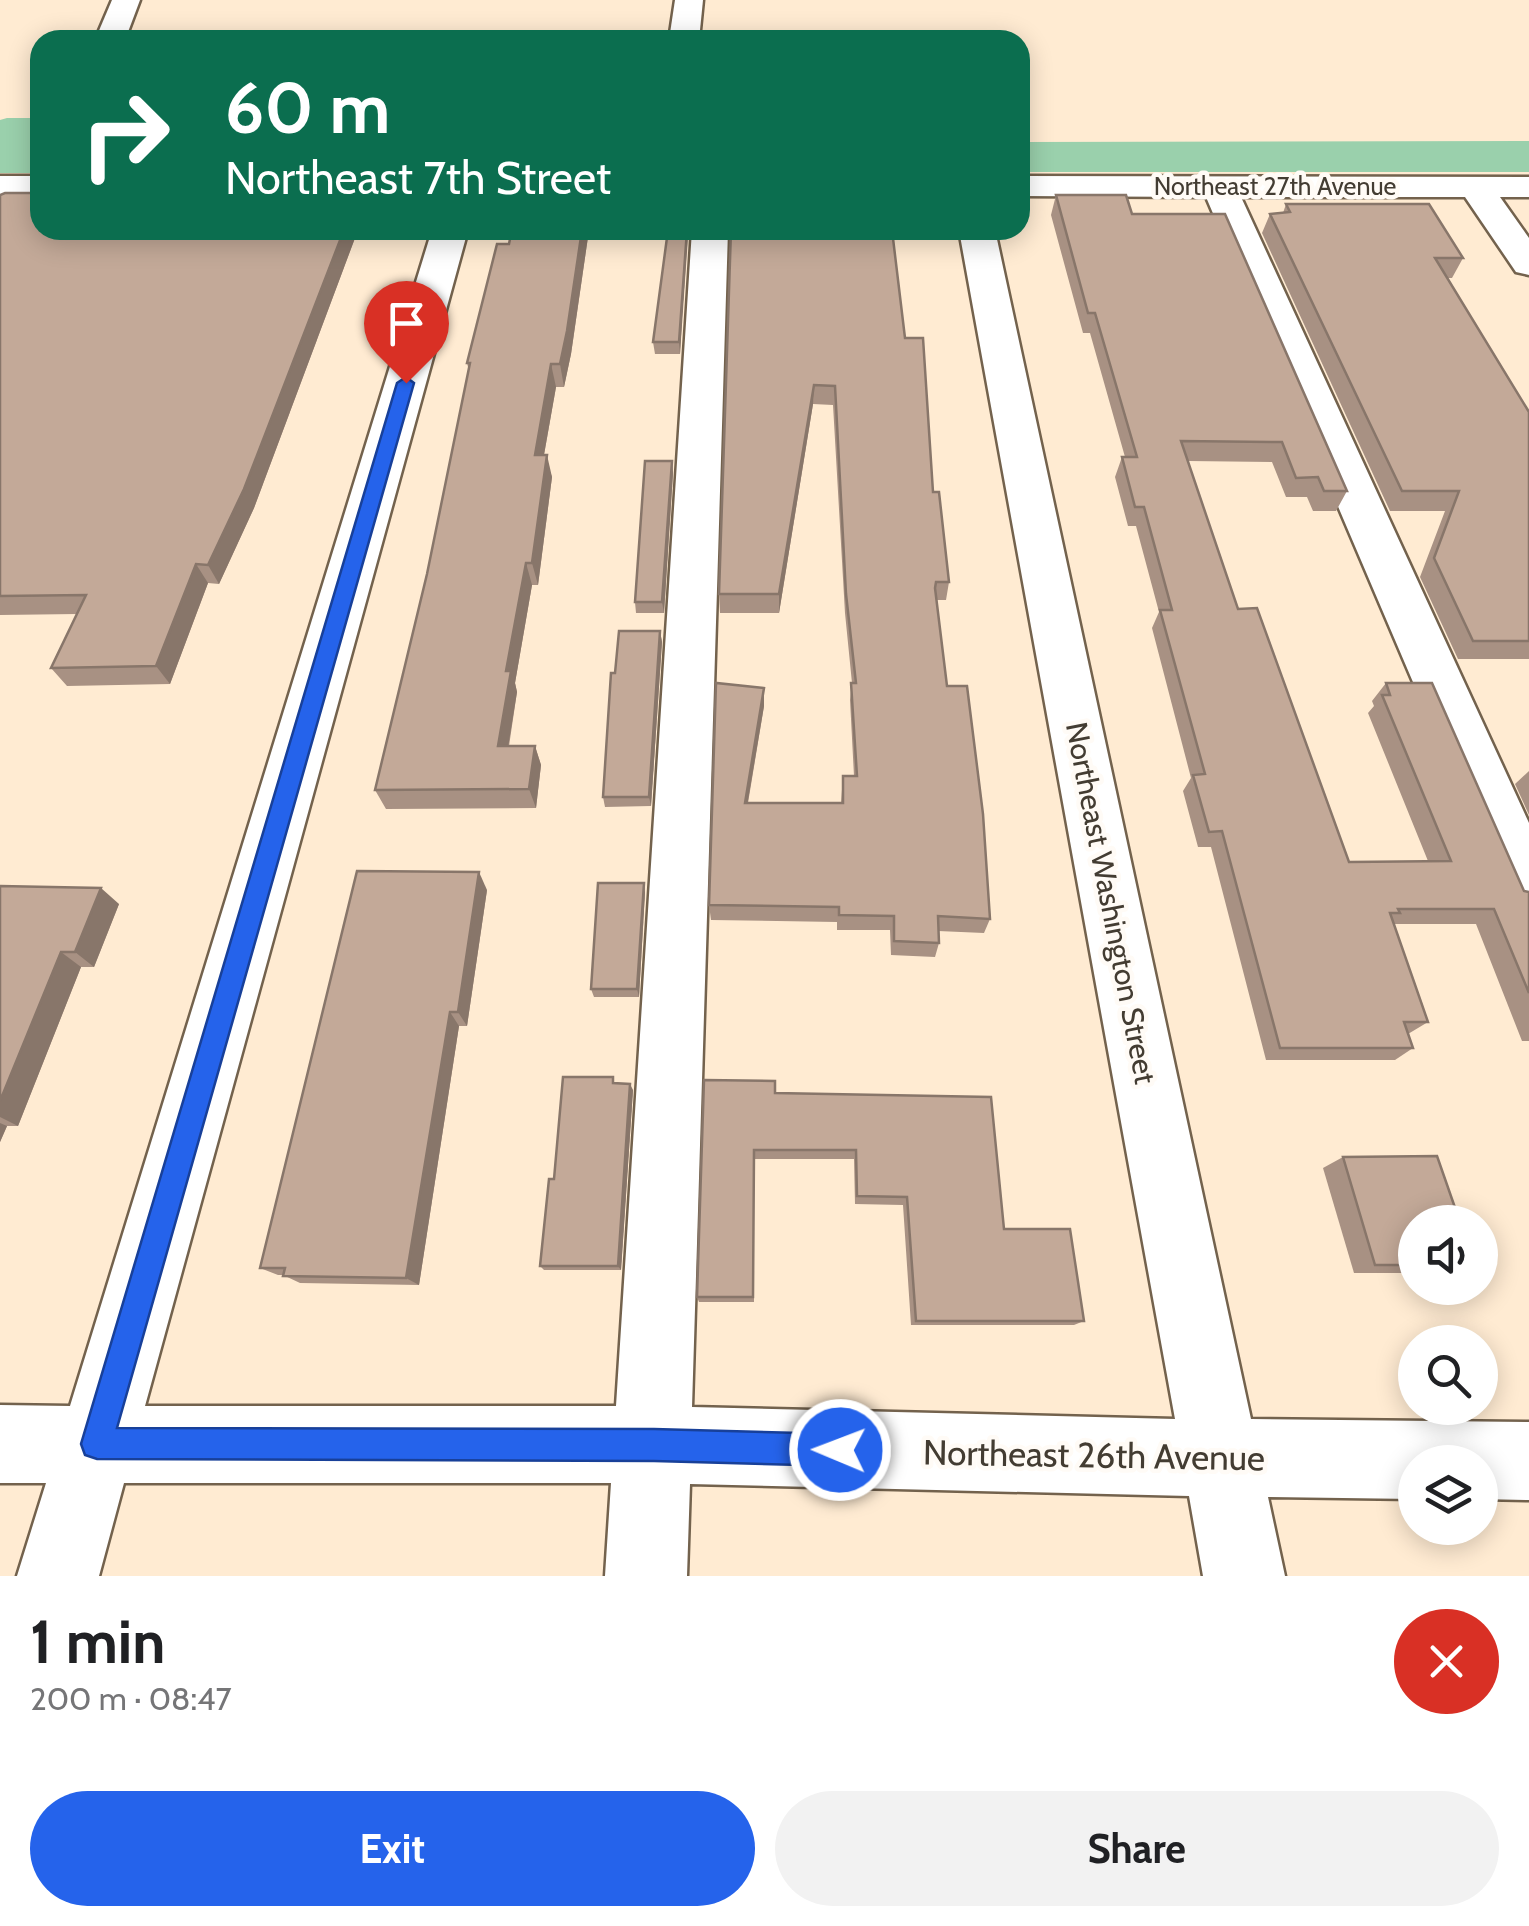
<!DOCTYPE html>
<meta charset="utf-8">
<style>
:root{--surface:#fff;--page:#f2f2f2;--text:#202124;--muted:#757577;--accent:#2563eb}
body{margin:0;font-family:Cabin,sans-serif;background:var(--page);color:var(--text);height:100vh;display:flex;flex-direction:column;font-size:38px;white-space:nowrap}
*{box-sizing:border-box;margin:0}
p{font-size:32px;color:var(--muted)}
.icon{flex:none;width:55px;height:55px;fill:none;stroke:currentColor;stroke-width:2;stroke-linecap:round;stroke-linejoin:round}
.map{position:relative;height:1576px;overflow:hidden}
.drawer{display:flex;flex-direction:column;background:var(--surface);flex:1}
.drawer>*{flex:none}
.top-card{position:absolute;left:30px;top:30px;width:1000px;height:210px;border-radius:30px;box-shadow:0 5px 25px #0003;background:#0b6e4f;color:#fff;overflow:hidden}
.tools{position:absolute;left:1398px;top:1205px;display:grid;gap:20px}
.tools a{display:grid;place-items:center;width:100px;height:100px;border-radius:50%;background:var(--surface);box-shadow:0 5px 25px #0003;font-size:50px}
.pin{position:absolute;display:grid;place-items:center;width:85px;height:85px;color:#fff;margin:-102px -42px;border-radius:50% 50% 50% 0;rotate:-45deg;box-shadow:0 0 10px #0007}
.pin .icon{rotate:45deg}
.me{position:absolute;width:110px;margin:-55px;rotate:271deg;stroke-linejoin:round;filter:drop-shadow(0 0 8px #0008)}
.turn{display:flex;align-items:center;gap:35px;height:210px;padding:0 30px;font-size:45px}
.turn .icon{width:130px;height:130px;stroke-width:2.5}
.turn b{display:block;font-size:70px;line-height:85px}
.round{display:grid;place-items:center;flex:none;width:105px;height:105px;border-radius:52px;background:var(--page)}
.head{display:flex;align-items:center;justify-content:space-between;height:170px;padding:0 30px}
h1{font-size:60px;font-weight:700;line-height:75px}
.cta{display:flex;gap:20px;margin-top:auto;padding:20px 30px}
.cta a{flex:1;height:115px;border-radius:60px;background:var(--accent);color:#fff;font-size:40px;font-weight:700;line-height:115px;text-align:center}
.cta a+a{background:var(--page);color:var(--text)}
.map>svg:first-child{display:block}
.green{fill:#9ad0ac}
.lines{fill:none;stroke-linecap:round;stroke-linejoin:round}
.minor-casing{stroke:#73624d;stroke-width:5}
.minor{fill:#fff;fill-rule:evenodd}
.wall{fill:#a89183}
.shaded-wall{fill:#88766a}
.building{fill:#c3a998;stroke:#88766a;stroke-width:2.5}
.route{fill:#2563eb;stroke:#184099;stroke-width:2.5}
.labels{text-anchor:middle;dominant-baseline:central;stroke-width:9;stroke-linejoin:round;paint-order:stroke}
.far-street-label{font-size:25px;fill:#433c32;stroke:#fffbf6}
.street-label{font-size:30px;fill:#433c32;stroke:#fffbf6}
.near-street-label{font-size:35px;fill:#433c32;stroke:#fffbf6}
</style>
<div class="map">
<svg width="1529" height="1576" viewBox="0 0 1529 1576">
<rect width="100%" height="100%" fill="#ffebd2"/>
<g class="green">
<path d="M7 118H40V173H0V120Z"/>
<path d="M1529 141V172H1020V142Z"/>
</g>
<g class="lines">
<g class="minor-casing">
<g id="minor">
<path d="M112 0H140L125 40H95Z"/>
<path d="M675 0H703L699 40H669Z"/>
<rect x="0" y="176" width="40" height="20"/>
<path d="M1020 176 1529 177V197H1500L1529 238V275L1516 272 1465 197H1241L1529 823V912L1508 904 1500 886 1206 197 1020 196Z"/>
<path d="M432 230H468L145 1406H616L692 230H728L692 1407 1175 1419 959 230H995L1251 1419 1529 1422V1500L1480 1499V1462H1415V1499L1268 1497 1285 1576H1203L1189 1496 690 1484 687 1576H605L611 1483H124L99 1576H17L46 1483H0V1405L70 1406Z"/>
</g>
</g>
<use href="#minor" class="minor"/>
</g>
<g class="wall">
<path d="M0 195 40 230H358L254 508 219 584 208 583 170 684 67 686 51 668 77 614 0 615Z"/>
<path d="M1056 195 1132 214 1347 491 1336 511H1313L1307 497H1286L1272 462 1188 461 1238 609 1349 862 1428 861 1368 713 1374 706 1372 701 1386 683 1524 891 1529 892V1041H1522L1476 924H1393L1428 1022 1408 1034 1413 1048 1395 1060H1266L1211 847H1198L1183 791 1191 778 1152 628 1159 612 1136 526H1128L1115 477 1122 457H1125L1090 333H1083L1051 215Z"/>
<path d="M1286 204 1463 258 1452 278H1447L1529 412V659H1458L1420 577 1445 511H1390L1262 233 1270 214 1283 213Z"/>
<path d="M517 230H589L571 354 564 387H556L544 455 552 477 538 585H532L515 683 517 692 509 746H535L541 765 536 808 386 809 375 790 427 574 469 371 467 363 509 244 516 234Z"/>
<path d="M687 230 680 354H655L653 342Z"/>
<path d="M731 230 905 338 949 582 946 600H937L947 686 990 919 984 933 938 931 939 943 935 957 891 955 890 930H837V922L711 920 709 905 764 688V706L748 803H841L843 776H854L850 700 852 683 845 613 833 405 813 404 779 613H720L719 594Z"/>
<path d="M672 461 673 473 664 613H636L635 602Z"/>
<path d="M660 631 662 642 651 806 605 807 603 797 615 673Z"/>
<path d="M1529 771V815L1515 784Z"/>
<path d="M0 886 119 904 94 967H81L18 1126H7L0 1142Z"/>
<path d="M487 890 467 1026H459L419 1285 300 1283 283 1275H278L260 1268Z"/>
<path d="M645 892 639 997H594L591 989Z"/>
<path d="M616 1084 633 1090 621 1270H544L540 1266 554 1179Z"/>
<path d="M775 1093 1004 1229 1084 1321 1074 1325H911L903 1205 855 1204 854 1159H754V1302H699L697 1297Z"/>
<path d="M1343 1157 1415 1222V1273H1354L1323 1168Z"/>
</g>
<g class="shaded-wall">
<path d="M344 230H358L254 508 219 584 208 565Z"/>
<path d="M582 230H589L571 354 564 387 560 364Z"/>
<path d="M687 230 688 236 680 354 679 342Z"/>
<path d="M551 364 556 387 540 477 535 455Z"/>
<path d="M814 385 813 404 779 613V594Z"/>
<path d="M547 455 552 477 538 585 532 563Z"/>
<path d="M672 461 673 473 664 613 662 602Z"/>
<path d="M526 563 532 585 515 683 517 692 505 766 498 746 506 671Z"/>
<path d="M196 564 208 583 170 684 156 666Z"/>
<path d="M660 631 662 642 651 806 649 797Z"/>
<path d="M764 688V706L745 818V803Z"/>
<path d="M535 746 541 765 536 808 529 789Z"/>
<path d="M479 872 487 890 467 1026 458 1012Z"/>
<path d="M644 883 645 892 639 997 637 989Z"/>
<path d="M101 888 119 904 94 967 75 952Z"/>
<path d="M61 952 81 967 18 1126 0 1117V1101Z"/>
<path d="M450 1012 459 1026 419 1285 406 1278Z"/>
<path d="M630 1084 633 1090 621 1270 618 1266Z"/>
<path d="M0 1123 7 1126 0 1142Z"/>
</g>
<g class="building">
<path d="M5 193H40V230H344L244 489 208 565 196 564 156 666 51 668 86 595 0 596V195Z"/>
<path d="M1056 195H1126L1132 214H1225L1347 491H1324L1318 477 1296 478 1282 442 1181 441 1238 609 1257 608 1349 862 1451 861 1382 695H1390L1386 683H1432L1524 891 1529 892V993L1494 909H1398L1400 913H1390L1428 1022H1404L1413 1048H1280L1222 831 1209 832 1193 775 1205 774 1160 610H1172L1144 507H1135L1122 457H1137L1095 313H1088Z"/>
<path d="M1286 204H1429L1463 258H1435L1529 412V641H1473L1434 558 1459 491H1402L1270 214 1290 212Z"/>
<path d="M517 230H582L567 331 560 364H551L535 455H547L532 563H526L506 671H511L498 746H535L529 789 375 790 427 574 470 363H467L497 244H509L511 234H516Z"/>
<path d="M668 230H687L679 342H653Z"/>
<path d="M731 230H892L905 338H923L933 492H939L949 582H936L935 588 947 686H967L983 814 990 919 938 916 939 943 894 941V916L839 915V907L709 905 716 683 764 688 745 803H843V776H857L851 683H856L846 594 835 386 814 385 779 594H719Z"/>
<path d="M645 461H672L662 602H635Z"/>
<path d="M619 631H660L649 797H603L611 673H615Z"/>
<path d="M357 871 479 872 458 1012H450L406 1278 283 1276 285 1268H260Z"/>
<path d="M598 883H644L637 989H591Z"/>
<path d="M0 886 101 888 75 952H61L0 1101Z"/>
<path d="M563 1077H613V1083L630 1084 618 1266H540L549 1179H554Z"/>
<path d="M704 1080 775 1081V1093L991 1097 1004 1229H1070L1084 1321H916L907 1197 857 1196 856 1150H754L753 1297H697Z"/>
<path d="M1437 1156 1460 1222H1415V1265H1375L1343 1157Z"/>
</g>
<path class="route" d="M406 377 414 383 117 1428 654 1429 840 1434 851 1438 855 1450 851 1461 840 1466 654 1461 97 1459 85 1455 81 1444 397 383Z"/>
<g class="labels">
<g class="far-street-label">
<text x="1275" y="186">Northeast 27th Avenue</text>
</g>
<g class="street-label">
<text transform="translate(1111 903) rotate(79)">Northeast Washington Street</text>
</g>
<g class="near-street-label">
<text transform="translate(1094 1455) rotate(1)">Northeast 26th Avenue</text>
</g>
</g>
</svg>
<div class="tools">
<a><svg class="icon" aria-label="sound" viewBox="0 0 24 24"><path d="M4 9h4l5-4v14l-5-4H4zM17 9q2 3 0 6"/></svg></a>
<a><svg class="icon" aria-label="search" viewBox="0 0 24 24"><circle cx="10" cy="10" r="6"/><path d="M15 15l6 6"/></svg></a>
<a><svg class="icon" aria-label="layers" viewBox="0 0 24 24"><path d="M12 4l9 5-9 5-9-5zM3 14l9 5 9-5"/></svg></a>
</div>
<div class="pin" style="left:406px;top:383px;background:#d93025"><svg class="icon" aria-label="arrive" viewBox="0 0 24 24"><path d="M6 21V4h12l-3 4 3 4H6"/></svg></div>
<svg class="me" style="left:840px;top:1450px" viewBox="-20 -20 40 40"><circle r="17" fill="#2563eb" stroke="#fff" stroke-width="3"/><path d="M0-11L8 9 0 5-8 9z" fill="#fff"/></svg>
<div class="top-card">
<div class="turn"><svg class="icon" aria-label="right" viewBox="0 0 24 24"><path d="M7 20v-9h11M14 6l5 5-5 5"/></svg><div><b>60 m</b>Northeast 7th Street</div></div>
</div>
</div>
<section class="drawer">
<div class="head"><div><h1>1 min</h1><p>200 m · 08:47</p></div><a class="round" style="background:#d93025;color:#fff"><svg class="icon" aria-label="close" viewBox="0 0 24 24"><path d="M6 6l12 12M18 6L6 18"/></svg></a></div>
<div class="cta"><a>Exit</a><a>Share</a></div>
</section>
